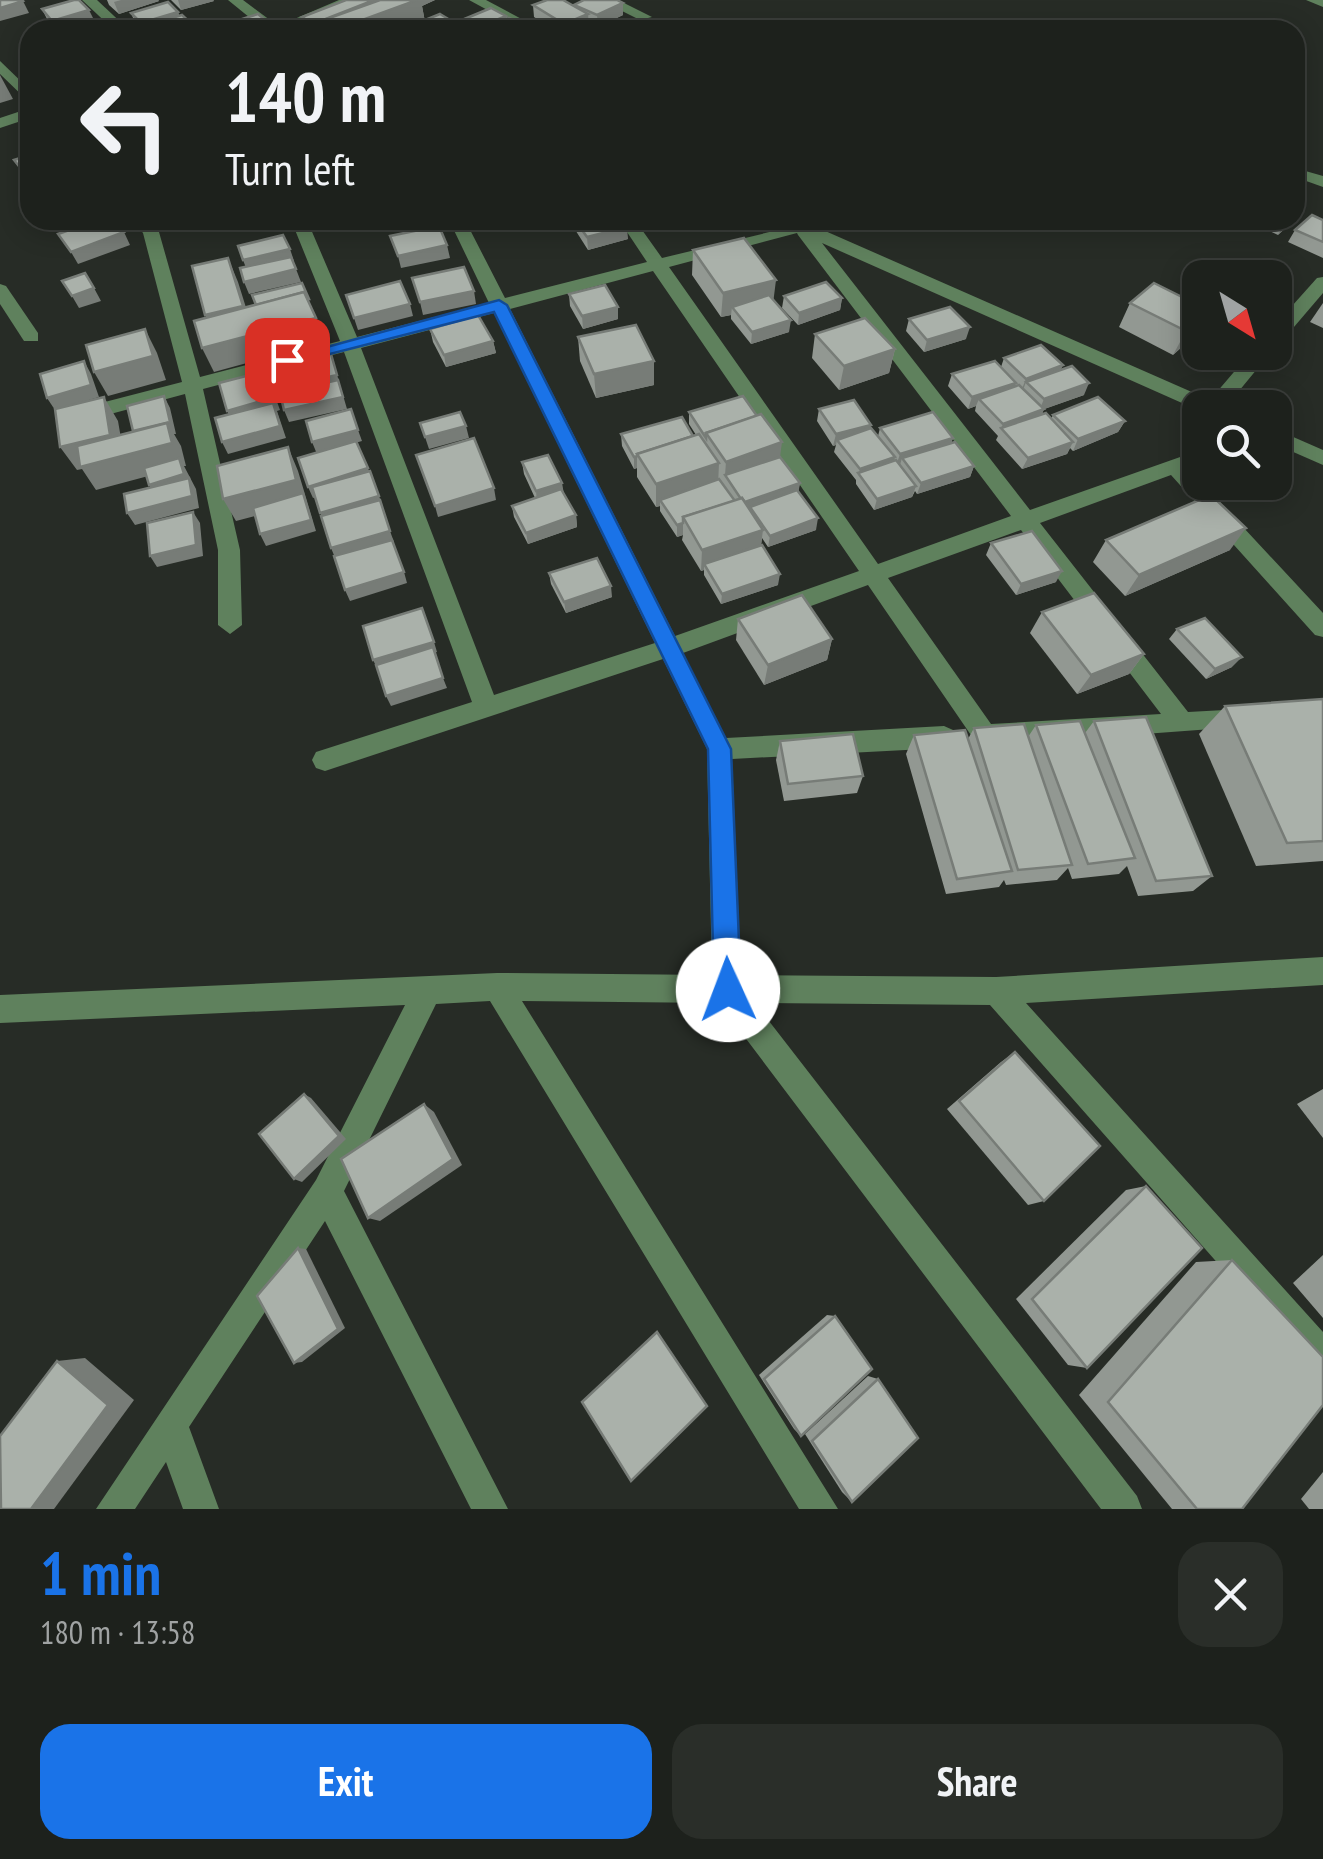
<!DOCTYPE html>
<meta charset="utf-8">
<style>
:root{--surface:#1d211c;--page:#2a2e29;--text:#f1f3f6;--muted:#a0a3a3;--line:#3b3e3b;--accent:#1a73e8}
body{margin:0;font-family:"PT Sans Narrow",sans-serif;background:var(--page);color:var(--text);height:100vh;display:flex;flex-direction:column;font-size:38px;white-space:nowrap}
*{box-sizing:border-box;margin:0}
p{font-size:32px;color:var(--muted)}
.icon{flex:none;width:55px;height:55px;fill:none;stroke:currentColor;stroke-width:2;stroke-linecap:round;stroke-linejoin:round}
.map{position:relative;height:1509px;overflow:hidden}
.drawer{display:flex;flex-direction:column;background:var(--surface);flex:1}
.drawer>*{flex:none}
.guide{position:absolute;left:20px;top:20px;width:1285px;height:210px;border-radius:30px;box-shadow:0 5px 25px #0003,0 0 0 2px var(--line);background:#1d211c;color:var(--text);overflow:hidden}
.needle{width:65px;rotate:143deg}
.buttons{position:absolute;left:1182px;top:260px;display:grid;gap:20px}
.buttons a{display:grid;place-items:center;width:110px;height:110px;border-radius:20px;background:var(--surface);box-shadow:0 5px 25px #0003,0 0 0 2px var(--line);font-size:50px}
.pin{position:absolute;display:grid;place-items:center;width:85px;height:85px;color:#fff;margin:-42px;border-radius:20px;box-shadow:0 5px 15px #0006}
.me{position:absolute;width:110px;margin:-55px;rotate:358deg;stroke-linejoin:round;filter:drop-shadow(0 0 8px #0008)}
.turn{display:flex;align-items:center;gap:35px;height:210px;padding:0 40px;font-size:45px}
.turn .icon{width:130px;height:130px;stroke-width:2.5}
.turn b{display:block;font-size:70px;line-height:85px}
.round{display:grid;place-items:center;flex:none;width:105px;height:105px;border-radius:30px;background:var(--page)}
.head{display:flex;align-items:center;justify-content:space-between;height:170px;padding:0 40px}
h1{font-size:60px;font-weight:800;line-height:75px;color:var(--accent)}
.button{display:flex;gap:20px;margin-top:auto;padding:20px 40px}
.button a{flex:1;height:115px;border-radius:30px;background:var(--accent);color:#fff;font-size:40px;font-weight:800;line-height:115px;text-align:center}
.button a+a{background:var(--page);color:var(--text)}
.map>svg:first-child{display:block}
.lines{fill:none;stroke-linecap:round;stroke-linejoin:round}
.minor{fill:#5f815d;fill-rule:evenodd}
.wall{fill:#929892}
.shaded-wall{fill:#777c77}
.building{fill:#aab1aa;stroke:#777c77;stroke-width:2.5}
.route{fill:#1a73e8;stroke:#114b97;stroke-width:2.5}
</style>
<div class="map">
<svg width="1323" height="1509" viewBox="0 0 1323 1509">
<rect width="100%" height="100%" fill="#272c26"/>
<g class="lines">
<g class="minor">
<path d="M82 0H97L129 30H114Z"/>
<path d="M228 0H243L278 26 339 0H358L292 30H265Z"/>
<path d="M469 0H486L542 30H524Z"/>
<path d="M600 0H618L652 17 640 20Z"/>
<path d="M1306 0H1323V7Z"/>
<path d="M0 61 30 90V103L0 74Z"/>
<path d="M30 108V118L0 128V118Z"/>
<path d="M1295 168 1323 176V187L1295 177Z"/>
<path d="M132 220H149L159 232 200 377 340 341 291 220H307L357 337 489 303 449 220H465L505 298 647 262 619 220H635L662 258 807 223 1210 400 1251 352H1271L1225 408H1200V411L822 243 1030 510 1200 450V465L1189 469 1323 613V637L1315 635 1171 475 1040 523 1188 712 1243 709 1252 712 1255 719 1252 726 994 745 975 741 868 585 683 653 726 738 944 726 953 730 956 737 953 744 944 748 732 759 741 975 996 977 1323 957V985L1026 1003 1323 1332V1374L1311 1369 990 1005 755 1003 1137 1496 1142 1509H1101L719 1003 522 1001 838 1509H799L490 1001 436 1004 344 1191 508 1509H471L325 1221 189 1427 219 1509H183L166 1462 135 1509H96L316 1180 405 1005 0 1023V995L497 973 712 975 707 749 663 659 325 771 316 768 312 760 316 752 472 702 344 352 203 389 240 550 242 625 230 634 218 625V550L185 394 77 423 70 421V411L182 382 143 233ZM797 233 798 235 1011 516 878 564 669 267ZM653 271 859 571 675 636 510 309ZM494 313 655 643 494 695 361 348ZM1021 530 1161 714 991 724 888 578Z"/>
<path d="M1323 277V293L1282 341 1275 343V325L1317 278Z"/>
<path d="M0 284 6 286 38 333V341H24L0 304Z"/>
<path d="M1275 429 1323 450V465L1275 444Z"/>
</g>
</g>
<g class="wall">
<path d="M107 0H158L159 1 119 14 109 5Z"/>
<path d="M171 0H213L214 1 181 10Z"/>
<path d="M346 0H435L422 6 425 22 404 30 306 29 302 17Z"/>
<path d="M533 5 574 6V5L623 15 598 27 589 23V26L580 30H555L534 17Z"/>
<path d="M42 9 95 22 68 30H55L48 21Z"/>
<path d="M178 12 179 15 198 30H141L136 25 131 13Z"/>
<path d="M506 16 507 19 526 30H463L462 20Z"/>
<path d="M425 20 460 26V30H427Z"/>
<path d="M573 220H622L628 239 588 250 574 228Z"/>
<path d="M714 220H758L722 230Z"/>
<path d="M1246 220H1294L1278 235Z"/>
<path d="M1323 220V258L1288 242 1295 230Z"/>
<path d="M693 250 774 300 789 332 751 344 731 319V315L721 317 692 275Z"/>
<path d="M569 294 618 319 583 329 570 306Z"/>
<path d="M784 296 842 298 840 310 798 325 782 308Z"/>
<path d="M1130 303 1200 306V328L1196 334 1173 355 1119 327Z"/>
<path d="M1323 303V328L1310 322Z"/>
<path d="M909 319 966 339 924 352 906 331Z"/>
<path d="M430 329 493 341 496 353 446 367 433 342Z"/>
<path d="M815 334 895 349 889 373 839 390 812 358Z"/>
<path d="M578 337 654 385 596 398 580 361Z"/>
<path d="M1004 358 1061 370 1084 395 1044 409 1042 414 1051 419 1053 415 1125 421 1118 432 1073 451 1070 448 1067 454 1022 469 996 440 998 436 975 411 976 406 968 409 948 386 952 374 1001 367Z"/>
<path d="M819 409 871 425 870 429 878 436 880 428 953 438 951 443 974 466 970 477 917 494 915 491 912 497 874 510 856 484V480L834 452 836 445 833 446 817 421Z"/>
<path d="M689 412 780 457 800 483 798 491 816 530 768 547 762 538 761 546 778 585 721 604 704 575V570L701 571 682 540 683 535 677 537 660 511V506L656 507 637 477V468L634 469 622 446 621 434 696 435 689 424Z"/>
<path d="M522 462 563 494 576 515 577 527 528 544 514 517 512 506 535 498 524 474Z"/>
<path d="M1106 540 1230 550 1125 596 1093 562Z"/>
<path d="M991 543 1056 582 1016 595 986 555Z"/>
<path d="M549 573 612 597 566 613 551 584Z"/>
<path d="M1042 612 1144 654 1129 674 1077 694 1030 633Z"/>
<path d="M738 619 832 639 827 660 764 685 736 640Z"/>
<path d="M1177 629 1232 667 1206 679 1169 639Z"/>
<path d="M1323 699V861L1256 866 1199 734 1225 706Z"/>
<path d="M1094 721 1212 876 1193 891 1138 896 1127 866 1119 874 1072 879 1068 868 1057 880 1006 885 1004 880 999 887 946 894 906 754 914 735 968 739 974 728 1028 737 1036 725 1085 733Z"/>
<path d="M780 741 863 776 857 793 784 801 776 760Z"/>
<path d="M1015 1052 1044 1201 1028 1205 947 1109 1001 1062Z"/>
<path d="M1323 1089V1138L1297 1104Z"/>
<path d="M1146 1186 1087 1368 1068 1365 1016 1299 1126 1190Z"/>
<path d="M1323 1255V1318L1293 1283Z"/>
<path d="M1232 1260 1242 1509H1172L1079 1395 1196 1262Z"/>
<path d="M827 1315 835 1316 801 1436 794 1429 759 1375Z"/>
<path d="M868 1376 878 1379 852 1502 842 1492 805 1434Z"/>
<path d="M1323 1472V1509H1309L1301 1499Z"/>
</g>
<g class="shaded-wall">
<path d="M121 0H158L159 1 119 14 114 2Z"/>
<path d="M178 0H213L214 1 181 10Z"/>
<path d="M374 0H384L321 21 324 30H315L313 24Z"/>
<path d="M417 0H435L422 6 425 22 404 30H335Z"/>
<path d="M23 1 29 13 0 21V8Z"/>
<path d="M623 3V15L598 27 597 15Z"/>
<path d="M89 10 95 22 68 30H56L52 21Z"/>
<path d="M178 12 182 24 144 26 146 30H144L141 23Z"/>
<path d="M588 14 589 26 580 30H565L564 24Z"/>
<path d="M506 16 508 28 503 30H477V28Z"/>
<path d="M0 75 13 99 0 103Z"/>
<path d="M30 167V182H29L22 170Z"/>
<path d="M723 220H758L722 230Z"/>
<path d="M1288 220H1294L1278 235 1285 222Z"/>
<path d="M627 227 628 239 588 250 587 237Z"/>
<path d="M124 232 130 245 78 264 71 252Z"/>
<path d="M447 245 450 258 401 268 398 256Z"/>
<path d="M290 249 294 261 248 273 243 260Z"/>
<path d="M228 258 238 282 253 330 216 339 205 315Z"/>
<path d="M296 269 301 282 249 294 244 282Z"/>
<path d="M776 280 773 304 732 307 731 315 721 317 723 293Z"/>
<path d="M94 288 101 301 79 308 72 296Z"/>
<path d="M474 291 476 304 423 315 420 302Z"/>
<path d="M842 298 840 310 798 325 799 313Z"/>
<path d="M410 304 413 316 358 330 354 318Z"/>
<path d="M618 307V319L583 329 582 316Z"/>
<path d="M316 318 324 342 214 372 202 348Z"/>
<path d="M1200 319V328L1196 334 1173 355 1186 331Z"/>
<path d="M791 320 789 332 751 344 752 332Z"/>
<path d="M970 327 966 339 924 352 927 340Z"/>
<path d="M145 329 157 353 166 380 108 396 94 372Z"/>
<path d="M493 341 496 353 446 367 444 355Z"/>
<path d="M895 349 889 373 839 390 844 366Z"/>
<path d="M331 354 347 409 289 422 284 410 340 387 280 401 275 389Z"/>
<path d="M84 361 91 374 99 397 55 410 47 398Z"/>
<path d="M654 361V385L596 398 594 374Z"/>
<path d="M1063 365 1058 377 1026 382 1023 390 1021 391 1026 379Z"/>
<path d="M266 371 280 410 277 411 286 438 228 454 222 442 233 423 227 411Z"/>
<path d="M1016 383 1011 395 979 399 976 406 968 409 972 397Z"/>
<path d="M1089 383 1084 395 1039 411 1044 399Z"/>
<path d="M164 396 170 408 176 434H174L181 446 186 466H184L196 489 199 508 135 525 127 513 156 496 149 485 182 467 96 490 82 469 77 470 60 447 104 397 118 421 124 456 140 443Z"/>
<path d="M1044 409 1039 421 1001 429 1003 424Z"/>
<path d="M1125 421 1118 432 1073 451 1078 439Z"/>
<path d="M871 425 868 437 837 440 836 445 833 446 836 434Z"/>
<path d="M466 426 469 438 429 449 425 437Z"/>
<path d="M358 430 362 441 317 454 312 442Z"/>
<path d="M953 438 949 450 902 458 900 465 896 466 900 454Z"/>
<path d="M782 442 779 465 725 475 726 462Z"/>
<path d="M1073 442 1067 454 1022 469 1028 458Z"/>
<path d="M288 447 298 471 316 531 266 546 260 534 306 503 236 521 223 499Z"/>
<path d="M637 456V468L634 469V457Z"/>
<path d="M895 457 892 469 859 473 860 469Z"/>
<path d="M719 463 718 486 660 500V506L656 507V484Z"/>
<path d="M974 466 970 477 917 494 921 483Z"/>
<path d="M368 468 372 480 313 498 308 487Z"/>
<path d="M562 483 564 494 537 503 536 491Z"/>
<path d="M800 483 798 495 750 507 749 511 743 502Z"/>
<path d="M916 486 912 497 874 510 877 499Z"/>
<path d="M494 488 496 500 438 517 435 506Z"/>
<path d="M379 496 383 507 325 524 320 513Z"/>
<path d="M193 512 200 523 203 556 157 567 150 556Z"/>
<path d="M576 515 577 527 528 544 526 533Z"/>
<path d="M818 518 816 530 768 547 770 536Z"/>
<path d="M683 523V535L677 537V525Z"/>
<path d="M1246 528 1230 550 1125 596 1139 575Z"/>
<path d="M763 530 760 552 704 564V570L701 571 702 550Z"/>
<path d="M390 531 394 542 336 560 331 548Z"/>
<path d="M1062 571 1056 582 1016 595 1021 584Z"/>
<path d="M404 572 407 583 350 601 345 590Z"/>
<path d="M780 574 778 585 721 604 722 594Z"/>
<path d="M611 586 612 597 566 613 564 602Z"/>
<path d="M832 639 827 660 764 685 768 665Z"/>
<path d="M434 642 437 652 378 670 373 660Z"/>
<path d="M1144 654 1129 674 1077 694 1091 675Z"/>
<path d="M1242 657 1232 667 1206 679 1215 669Z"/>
<path d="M443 678 447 688 391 706 386 696Z"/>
<path d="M304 1094 311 1098 346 1139 302 1182 294 1179Z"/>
<path d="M424 1104 434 1112 462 1165 380 1221 368 1218Z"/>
<path d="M298 1248 306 1249 345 1328 302 1362 294 1363Z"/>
<path d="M85 1358 134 1400 54 1509H31L57 1361Z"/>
</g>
<g class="building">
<path d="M0 0H22L23 1 0 8Z"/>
<path d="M74 0H79L89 10 52 21 42 9Z"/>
<path d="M346 0H374L313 24 302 17Z"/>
<path d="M380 0H417L335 30 321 21Z"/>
<path d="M547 0H563L588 14 564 24 533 5Z"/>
<path d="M584 0H617L623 3 597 15 574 5Z"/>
<path d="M168 2 178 12 141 23 131 13Z"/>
<path d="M491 8 506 16 477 28 462 20Z"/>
<path d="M258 14 277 30H228L223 25Z"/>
<path d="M440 14 460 26 451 30H441L425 20Z"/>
<path d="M182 15 198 30H148L144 26Z"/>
<path d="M509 18 526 26 518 30H482Z"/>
<path d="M30 62V72L23 64Z"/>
<path d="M30 155V167L22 170 14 160Z"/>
<path d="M1312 215 1323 220V242L1295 230Z"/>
<path d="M98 220H113L124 232 71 252 58 234Z"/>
<path d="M575 220H622L627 227 587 237Z"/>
<path d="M439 226 447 245 398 256 390 236Z"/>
<path d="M283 235 290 249 243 260 238 246Z"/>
<path d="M744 238 776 280 723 293 693 250Z"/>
<path d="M291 257 296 269 244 282 240 268Z"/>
<path d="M228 258 243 306 205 315 192 266Z"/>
<path d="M464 267 474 291 420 302 412 278Z"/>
<path d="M85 273 94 288 72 296 62 281Z"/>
<path d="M400 281 410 304 354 318 346 295Z"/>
<path d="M826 282 842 298 799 313 784 296Z"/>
<path d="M302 283 309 299H307L304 292 256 305 252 295Z"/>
<path d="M1154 283 1200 306V319L1186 331 1130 303Z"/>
<path d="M605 285 618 307 582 316 569 294Z"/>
<path d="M304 292 316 318 202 348 194 321Z"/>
<path d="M769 295 791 320 752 332 732 307Z"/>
<path d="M950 307 970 327 927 340 909 319Z"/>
<path d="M478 315 493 341 444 355 430 329Z"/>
<path d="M865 318 895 349 844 366 815 334Z"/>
<path d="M636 325 654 361 594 374 578 337Z"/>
<path d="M145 329 153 356 94 372 86 345Z"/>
<path d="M1041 345 1063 365 1026 379 1004 358Z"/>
<path d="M331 354 337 375 275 389 270 367Z"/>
<path d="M84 361 91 385 47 398 40 374Z"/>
<path d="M995 361 1016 383 972 397 952 374Z"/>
<path d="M1072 366 1089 383 1044 399 1026 382Z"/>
<path d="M266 371 275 397 227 411 219 383Z"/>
<path d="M338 380 343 397 284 410 280 393Z"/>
<path d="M1019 385 1044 409 1003 424 979 399Z"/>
<path d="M164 396 170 422 133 431 127 406Z"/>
<path d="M743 396 757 416 706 433V438L689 412Z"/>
<path d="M104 397 110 435 60 447 55 409Z"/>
<path d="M1098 397 1125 421 1078 439 1053 415Z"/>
<path d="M854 400 871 425 836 434 819 409Z"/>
<path d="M273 403 280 426 222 442 215 418Z"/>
<path d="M351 409 358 430 312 442 306 421Z"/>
<path d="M460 412 466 426 425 437 420 423Z"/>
<path d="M933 412 953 438 900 454 880 428Z"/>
<path d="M1046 413 1073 442 1028 458 1001 428Z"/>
<path d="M761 414 782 442 726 462 706 433Z"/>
<path d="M682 417 693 436 637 454 638 456 634 457 621 434Z"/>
<path d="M167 423 172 443 80 467 77 446Z"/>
<path d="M871 428 895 457 860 469 837 440Z"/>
<path d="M699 434 719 463 656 484 637 454Z"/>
<path d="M474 438 494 488 435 506 416 455Z"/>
<path d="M356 441 368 468 308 487 298 458Z"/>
<path d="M955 442 974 466 921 483 902 458Z"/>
<path d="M288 447 296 480 223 499 217 466Z"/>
<path d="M548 455 562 483 536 491 522 462Z"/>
<path d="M780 457 800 483 745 502 742 498 741 499 725 475Z"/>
<path d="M179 458 184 474 149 485 144 468Z"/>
<path d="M896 460 916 486 877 499 858 473Z"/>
<path d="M370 471 379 496 320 513 312 487Z"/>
<path d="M189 478 192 496 127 513 124 494Z"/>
<path d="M719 479 735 501 683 517V523L677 525 660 500Z"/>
<path d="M561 489 576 515 526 533 512 506Z"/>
<path d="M797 490 818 518 770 536 750 507Z"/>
<path d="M303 493 311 520 260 534 253 508Z"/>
<path d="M1211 495 1246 528 1139 575 1106 540Z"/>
<path d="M742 498 763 530 702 550 683 517Z"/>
<path d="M380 500 390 531 331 548 321 516Z"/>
<path d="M193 512 196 545 150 556 147 523Z"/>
<path d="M1032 531 1062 571 1021 584 991 543Z"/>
<path d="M392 540 404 572 345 590 334 556Z"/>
<path d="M762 545 780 574 722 594 704 564Z"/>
<path d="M597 558 611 586 564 602 549 573Z"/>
<path d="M1094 593 1144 654 1091 675 1042 612Z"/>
<path d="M802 595 832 639 768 665 738 619Z"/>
<path d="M422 608 434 642 373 660 363 626Z"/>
<path d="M1205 618 1242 657 1215 669 1177 629Z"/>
<path d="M433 647 443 678 386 696 376 665Z"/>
<path d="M1323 699V841L1287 843 1225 706Z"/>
<path d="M1146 717 1212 876 1156 881 1094 721Z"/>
<path d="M1080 721 1135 858 1088 864 1036 725Z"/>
<path d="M1024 724 1072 865 1018 870 974 728Z"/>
<path d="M965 730 1012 871 957 879 914 735Z"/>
<path d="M853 734 863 776 788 784 780 741Z"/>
<path d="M1015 1052 1100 1146 1044 1201 959 1101Z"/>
<path d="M304 1094 339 1136 294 1179 259 1134Z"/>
<path d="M424 1104 453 1159 368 1218 341 1159Z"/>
<path d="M1146 1186 1202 1248 1087 1368 1032 1299Z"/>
<path d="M298 1248 338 1329 294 1363 257 1296Z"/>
<path d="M1232 1260 1323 1357V1405L1242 1509H1197L1108 1402Z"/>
<path d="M835 1316 872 1369 801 1436 764 1379Z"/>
<path d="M657 1332 707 1406 631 1481 582 1402Z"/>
<path d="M57 1361 108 1405 31 1509H1L0 1436Z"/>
<path d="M878 1379 918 1438 852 1502 812 1441Z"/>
</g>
<path class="route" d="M499 300 507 305 731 749 741 990 737 999 728 1003 718 999 714 990 708 749 494 312 287 365 279 360Z"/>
</svg>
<div class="buttons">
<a><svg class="needle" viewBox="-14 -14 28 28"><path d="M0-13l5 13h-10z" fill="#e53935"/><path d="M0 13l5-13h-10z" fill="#a0a3a3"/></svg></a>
<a><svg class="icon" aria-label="search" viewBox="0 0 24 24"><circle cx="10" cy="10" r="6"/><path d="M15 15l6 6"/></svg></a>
</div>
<div class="pin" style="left:287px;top:360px;background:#d93025"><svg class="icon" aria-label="arrive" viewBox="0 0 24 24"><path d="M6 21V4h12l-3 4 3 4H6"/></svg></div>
<svg class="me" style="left:728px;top:990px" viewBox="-20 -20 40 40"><circle r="19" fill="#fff"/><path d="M0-13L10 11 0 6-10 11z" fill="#1a73e8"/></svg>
<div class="guide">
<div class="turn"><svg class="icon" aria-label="left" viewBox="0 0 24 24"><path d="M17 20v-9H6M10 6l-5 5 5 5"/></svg><div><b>140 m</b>Turn left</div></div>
</div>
</div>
<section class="drawer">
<div class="head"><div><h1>1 min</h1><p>180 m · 13:58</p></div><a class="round"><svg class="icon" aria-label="close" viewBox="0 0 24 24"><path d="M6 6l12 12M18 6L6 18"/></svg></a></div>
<div class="button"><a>Exit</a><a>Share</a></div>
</section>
